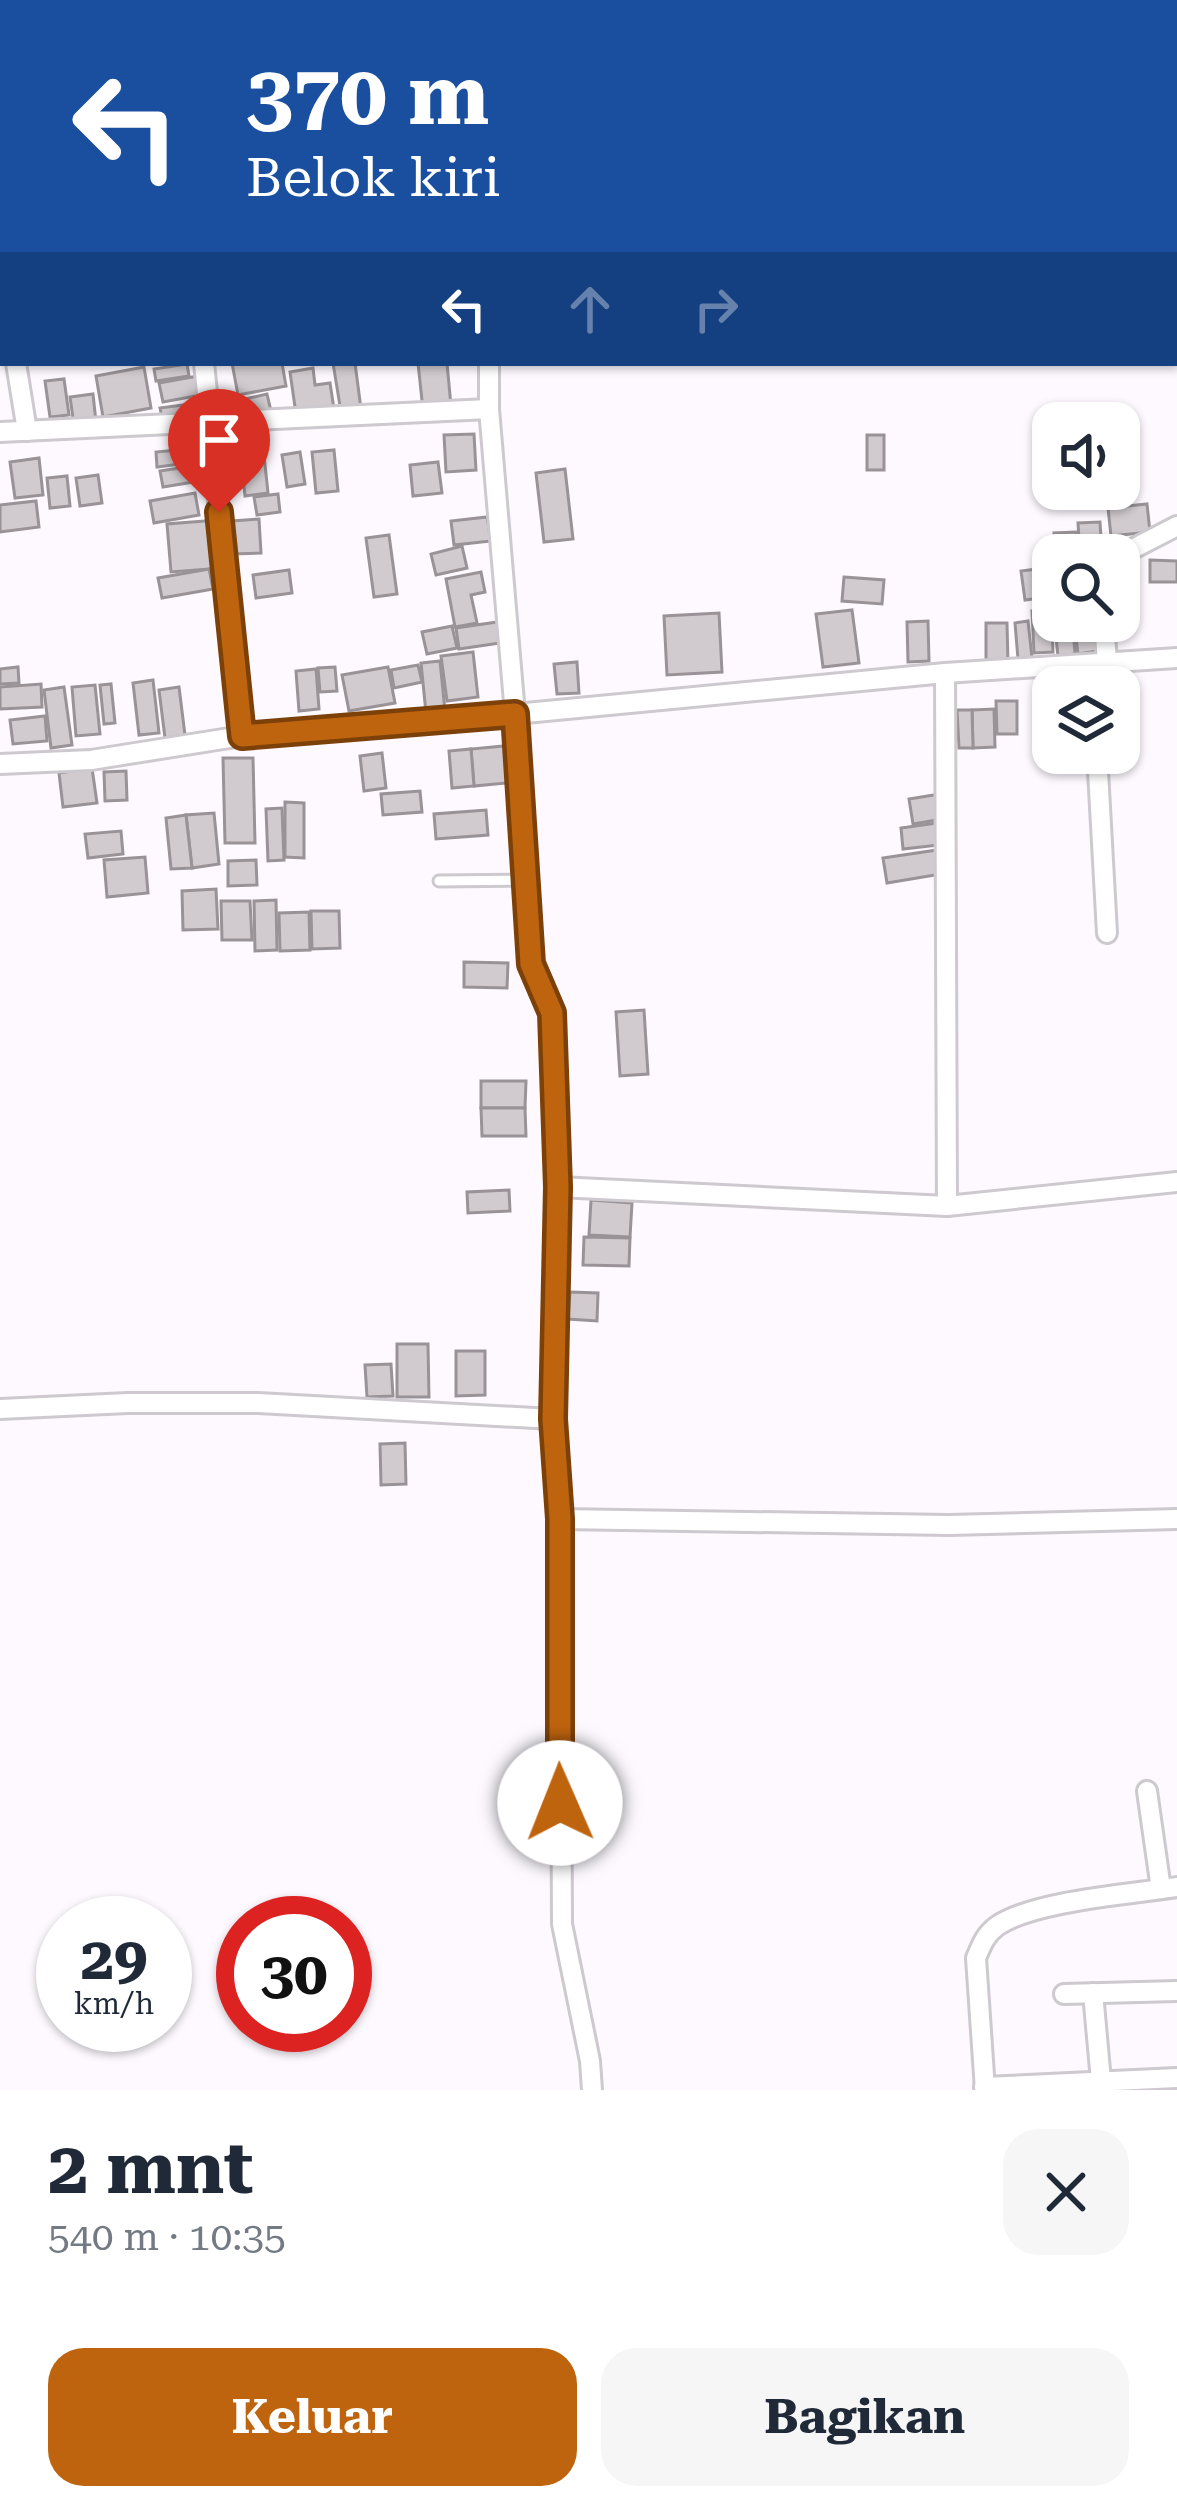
<!DOCTYPE html>
<html lang="id">
<meta charset="utf-8">
<style>
:root{--surface:#fff;--page:#f6f6f7;--text:#1f2937;--muted:#747a83;--accent:#be630e}
body{margin:0;font-family:"Roboto Serif",serif;background:var(--page);color:var(--text);height:100vh;display:flex;flex-direction:column;font-size:45px;white-space:nowrap}
*{box-sizing:border-box;margin:0}
p{font-size:39px;color:var(--muted)}
.icon{flex:none;width:66px;height:66px;fill:none;stroke:currentColor;stroke-width:2;stroke-linecap:round;stroke-linejoin:round}
.map{position:relative;height:2090px;overflow:hidden}
.sheet{display:flex;flex-direction:column;background:var(--surface);flex:1}
.sheet>*{flex:none}
.hud{position:absolute;left:0px;top:0px;width:1179px;height:366px;box-shadow:0 3px 9px #0004;background:#1a4fa0;color:#fff;overflow:hidden}
.buttons{position:absolute;left:1032px;top:402px;display:grid;gap:24px}
.buttons a{display:grid;place-items:center;width:108px;height:108px;border-radius:24px;background:var(--surface);box-shadow:0 3px 9px #0004;font-size:60px}
.speed{position:absolute;left:36px;top:1896px;display:flex;gap:24px;font-size:60px;font-weight:700;text-align:center}
.speed>*{display:grid;place-content:center;width:156px;height:156px;border-radius:50%;background:var(--surface);box-shadow:0 3px 9px #0004;line-height:1}
.speed small{font-size:30px;font-weight:400}
.speed .limit{border:18px solid #d22;background:#fff;color:#111}
.pin{position:absolute;display:grid;place-items:center;width:102px;height:102px;color:#fff;margin:-123px -51px;border-radius:50% 50% 50% 0;rotate:-45deg;box-shadow:0 0 12px #0007}
.pin .icon{rotate:45deg}
.me{position:absolute;width:132px;margin:-66px;rotate:359deg;stroke-linejoin:round;filter:drop-shadow(0 0 9px #0008)}
.turn{display:flex;align-items:center;gap:42px;height:252px;padding:0 48px;font-size:54px}
.turn .icon{width:156px;height:156px;stroke-width:2.5}
.turn b{display:block;font-size:84px;line-height:102px}
.lanes{display:flex;align-items:center;height:114px;padding:0 48px;background:#0003;justify-content:center;gap:60px;direction:ltr}
.lanes .off{opacity:.35}
.round{display:grid;place-items:center;flex:none;width:126px;height:126px;border-radius:36px;background:var(--page)}
.head{display:flex;align-items:center;justify-content:space-between;height:204px;padding:0 48px}
h1{font-size:72px;font-weight:700;line-height:90px}
.action{display:flex;gap:24px;margin-top:auto;padding:24px 48px}
.action a{flex:1;height:138px;border-radius:36px;background:var(--accent);color:#fff;font-size:48px;font-weight:700;line-height:138px;text-align:center}
.action a+a{background:var(--page);color:var(--text)}
.map>svg:first-child{display:block}
.building{fill:#d1cbcf;stroke:#999397;stroke-width:3}
.lines{fill:none;stroke-linecap:round;stroke-linejoin:round}
.lane-casing{stroke:#cdc9cf;stroke-width:15}
.street-casing{stroke:#cdc9cf;stroke-width:24}
.lane{stroke:#fff;stroke-width:9}
.street{stroke:#fff;stroke-width:18}
.route-casing{stroke:#7c4009;stroke-width:30}
.route{stroke:#be630e;stroke-width:21}
</style>
<div class="map">
<svg width="1177" height="2090" viewBox="0 0 1177 2090">
<rect width="100%" height="100%" fill="#fdf9ff"/>
<g class="building">
<path d="M232 363H282L286 386 238 395Z"/>
<path d="M333 363H355L361 409 341 412Z"/>
<path d="M418 363H447L451 406 423 410Z"/>
<path d="M187 364 189 376 156 381 154 369Z"/>
<path d="M144 367 151 408 103 417 96 376Z"/>
<path d="M313 368 315 385 330 383 334 409 296 414 290 372Z"/>
<path d="M198 376 201 395 163 402 159 383Z"/>
<path d="M64 379 69 415 50 417 45 381Z"/>
<path d="M93 394 96 422 74 425 70 397Z"/>
<path d="M267 394 271 411 248 416 245 399Z"/>
<path d="M198 403 200 413 162 417 160 408Z"/>
<path d="M474 434 476 470 446 472 444 435Z"/>
<rect x="867" y="435" width="17" height="35"/>
<path d="M188 449 189 463 157 467 156 452Z"/>
<path d="M334 450 338 491 316 493 312 452Z"/>
<path d="M300 452 305 484 287 487 282 455Z"/>
<path d="M264 455 268 493 245 496 241 458Z"/>
<path d="M39 458 43 495 15 498 10 462Z"/>
<path d="M438 462 442 493 413 496 410 465Z"/>
<path d="M198 465 200 481 163 487 160 471Z"/>
<path d="M565 469 573 539 544 542 536 473Z"/>
<path d="M98 475 102 503 80 506 76 478Z"/>
<path d="M67 476 70 506 50 508 47 478Z"/>
<path d="M195 493 199 515 154 523 150 501Z"/>
<path d="M278 494 280 512 257 515 254 497Z"/>
<path d="M36 501 39 527 0 532V505Z"/>
<path d="M1147 504 1150 532 1111 536 1108 508Z"/>
<path d="M487 517 491 541 454 545 451 521Z"/>
<path d="M259 519 261 553 233 554 232 521Z"/>
<path d="M217 520 222 568 171 572 167 524Z"/>
<path d="M1100 522 1102 555H1080L1078 523Z"/>
<path d="M1076 532 1077 555H1055L1054 533Z"/>
<path d="M389 535 397 594 374 597 366 538Z"/>
<path d="M462 546 467 568 436 575 431 554Z"/>
<path d="M1150 560 1177 561V582H1150Z"/>
<path d="M1045 568 1049 597 1025 600 1021 571Z"/>
<path d="M209 569 213 589 162 598 158 578Z"/>
<path d="M289 570 292 593 256 598 253 575Z"/>
<path d="M481 572 485 592 471 595 477 623 455 627 446 579Z"/>
<path d="M844 577 884 580 882 604 842 601Z"/>
<path d="M852 610 859 663 823 667 816 614Z"/>
<path d="M1051 610 1053 652 1034 653 1032 611Z"/>
<path d="M719 613 722 672 667 675 664 616Z"/>
<path d="M928 621 929 661 908 662 907 622Z"/>
<path d="M1028 621 1032 658 1018 659 1015 623Z"/>
<path d="M497 622 500 643 459 649 456 628Z"/>
<path d="M986 623H1007L1008 664 986 663Z"/>
<path d="M452 626 457 648 427 654 422 632Z"/>
<path d="M1073 627 1075 654 1058 656 1055 629Z"/>
<path d="M1093 627 1097 651 1078 654 1075 630Z"/>
<path d="M473 652 478 697 447 701 441 656Z"/>
<path d="M440 661 445 711 426 713 421 663Z"/>
<path d="M577 662 579 693 557 694 554 664Z"/>
<path d="M418 665 422 682 394 688 391 670Z"/>
<path d="M18 667 19 683 0 684V669Z"/>
<path d="M335 667 337 691 320 692 318 668Z"/>
<path d="M388 667 395 703 349 711 342 675Z"/>
<path d="M316 669 319 709 299 711 296 671Z"/>
<path d="M153 680 159 733 139 735 133 683Z"/>
<path d="M41 684 42 707 0 709V687Z"/>
<path d="M111 684 115 723 104 724 100 685Z"/>
<path d="M95 685 100 734 76 736 72 687Z"/>
<path d="M64 687 72 745 51 748 44 690Z"/>
<path d="M179 687 185 735 165 738 159 690Z"/>
<path d="M996 701H1017V734H997Z"/>
<path d="M1043 701H1053V741H1046Z"/>
<path d="M994 709 995 747 973 748 972 710Z"/>
<path d="M957 710H972L973 748H959Z"/>
<path d="M45 716 47 741 13 744 10 720Z"/>
<path d="M504 746 507 783 474 786 471 749Z"/>
<path d="M471 749 474 786 452 788 449 751Z"/>
<path d="M382 753 386 788 364 791 360 756Z"/>
<path d="M223 758H253L255 843H225Z"/>
<path d="M92 768 97 803 63 807 59 773Z"/>
<path d="M126 771 127 800 105 801 104 772Z"/>
<path d="M420 791 422 812 383 815 381 794Z"/>
<path d="M940 794 943 819 913 824 909 799Z"/>
<path d="M285 802 304 803V858L285 857Z"/>
<path d="M282 808 284 860 268 861 266 809Z"/>
<path d="M486 810 488 835 436 839 434 814Z"/>
<path d="M214 813 219 864 192 868 186 815Z"/>
<path d="M186 815 192 868 171 869 166 818Z"/>
<path d="M937 823 939 845 903 849 901 828Z"/>
<path d="M121 831 123 854 88 858 85 834Z"/>
<path d="M937 850 941 874 887 883 883 858Z"/>
<path d="M145 857 148 893 107 897 104 860Z"/>
<path d="M256 860 257 885 228 886V861Z"/>
<path d="M216 889 218 929 183 930 182 891Z"/>
<path d="M276 900 277 950 255 951 254 901Z"/>
<path d="M221 901H250L252 940H222Z"/>
<path d="M311 911H339L340 948 312 949Z"/>
<path d="M309 912 310 950 280 951 279 913Z"/>
<path d="M464 962 508 963 507 988 464 987Z"/>
<path d="M644 1010 648 1074 620 1076 616 1012Z"/>
<path d="M481 1081H526L525 1108H481Z"/>
<path d="M481 1108H525L526 1136H482Z"/>
<path d="M509 1190 510 1211 468 1213 467 1192Z"/>
<path d="M591 1200 632 1203 630 1237 589 1235Z"/>
<path d="M584 1237 630 1238 629 1266 583 1265Z"/>
<path d="M570 1292 598 1293 597 1321 568 1319Z"/>
<path d="M397 1344H428L429 1397H397Z"/>
<path d="M456 1351H485V1395L456 1396Z"/>
<path d="M391 1364 393 1396 367 1397 365 1365Z"/>
<path d="M405 1443 406 1484 381 1485 380 1444Z"/>
</g>
<g class="lines">
<g class="lane-casing">
<path id="lane" d="M439 881 526 880"/>
</g>
<g class="street-casing">
<g id="street">
<path d="M165 0V3"/>
<path d="M6 3V0"/>
<path d="M824 3 825 0"/>
<path d="M16 363 27 431"/>
<path d="M204 363 242 736"/>
<path d="M489 363V409L515 714 531 965 552 1013 558 1187 553 1419 560 1519 562 1924 590 2061 592 2090"/>
<path d="M0 432 489 409"/>
<path d="M1119 556 1177 526"/>
<path d="M1104 621 1107 662"/>
<path d="M945 673 947 1206"/>
<path d="M1097 753 1107 933"/>
<path d="M0 764 91 760 242 736 515 714 945 673 1177 658"/>
<path d="M558 1187 947 1206 1177 1182"/>
<path d="M0 1409 128 1403H258L553 1419"/>
<path d="M560 1519 949 1525 1177 1519"/>
<path d="M1147 1791 1161 1889"/>
<path d="M1093 1993 1101 2081"/>
<path d="M1064 1994 1177 1991"/>
<path d="M984 2087 1177 2078"/>
<path d="M985 2090 976 1958C982 1944 985 1935 997 1926 1033 1901 1132 1894 1177 1887"/>
</g>
</g>
<use href="#lane" class="lane"/>
<use href="#street" class="street"/>
</g>
<g class="lines">
<g class="route-casing">
<path id="route" d="M219 512 242 736 515 714 531 964 552 1013 558 1187 553 1419 560 1519V1803"/>
</g>
<use href="#route" class="route"/>
</g>
</svg>
<div class="buttons">
<a><svg class="icon" aria-label="sound" viewBox="0 0 24 24"><path d="M4 9h4l5-4v14l-5-4H4zM17 9q2 3 0 6"/></svg></a>
<a><svg class="icon" aria-label="search" viewBox="0 0 24 24"><circle cx="10" cy="10" r="6"/><path d="M15 15l6 6"/></svg></a>
<a><svg class="icon" aria-label="layers" viewBox="0 0 24 24"><path d="M12 4l9 5-9 5-9-5zM3 14l9 5 9-5"/></svg></a>
</div>
<div class="speed"><div>29<small>km/h</small></div><div class="limit">30</div></div>
<div class="pin" style="left:219px;top:512px;background:#d93025"><svg class="icon" aria-label="arrive" viewBox="0 0 24 24"><path d="M6 21V4h12l-3 4 3 4H6"/></svg></div>
<svg class="me" style="left:560px;top:1803px" viewBox="-20 -20 40 40"><circle r="19" fill="#fff"/><path d="M0-13L10 11 0 6-10 11z" fill="#be630e"/></svg>
<div class="hud">
<div class="turn"><svg class="icon" aria-label="left" viewBox="0 0 24 24"><path d="M17 20v-9H6M10 6l-5 5 5 5"/></svg><div><b>370 m</b>Belok kiri</div></div>
<div class="lanes"><svg class="icon" aria-label="left" viewBox="0 0 24 24"><path d="M17 20v-9H6M10 6l-5 5 5 5"/></svg><svg class="icon off" aria-label="ahead" viewBox="0 0 24 24"><path d="M12 20V5M6 11l6-6 6 6"/></svg><svg class="icon off" aria-label="right" viewBox="0 0 24 24"><path d="M7 20v-9h11M14 6l5 5-5 5"/></svg></div>
</div>
</div>
<section class="sheet">
<div class="head"><div><h1>2 mnt</h1><p>540 m · 10:35</p></div><a class="round"><svg class="icon" aria-label="close" viewBox="0 0 24 24"><path d="M6 6l12 12M18 6L6 18"/></svg></a></div>
<div class="action"><a>Keluar</a><a>Bagikan</a></div>
</section>
